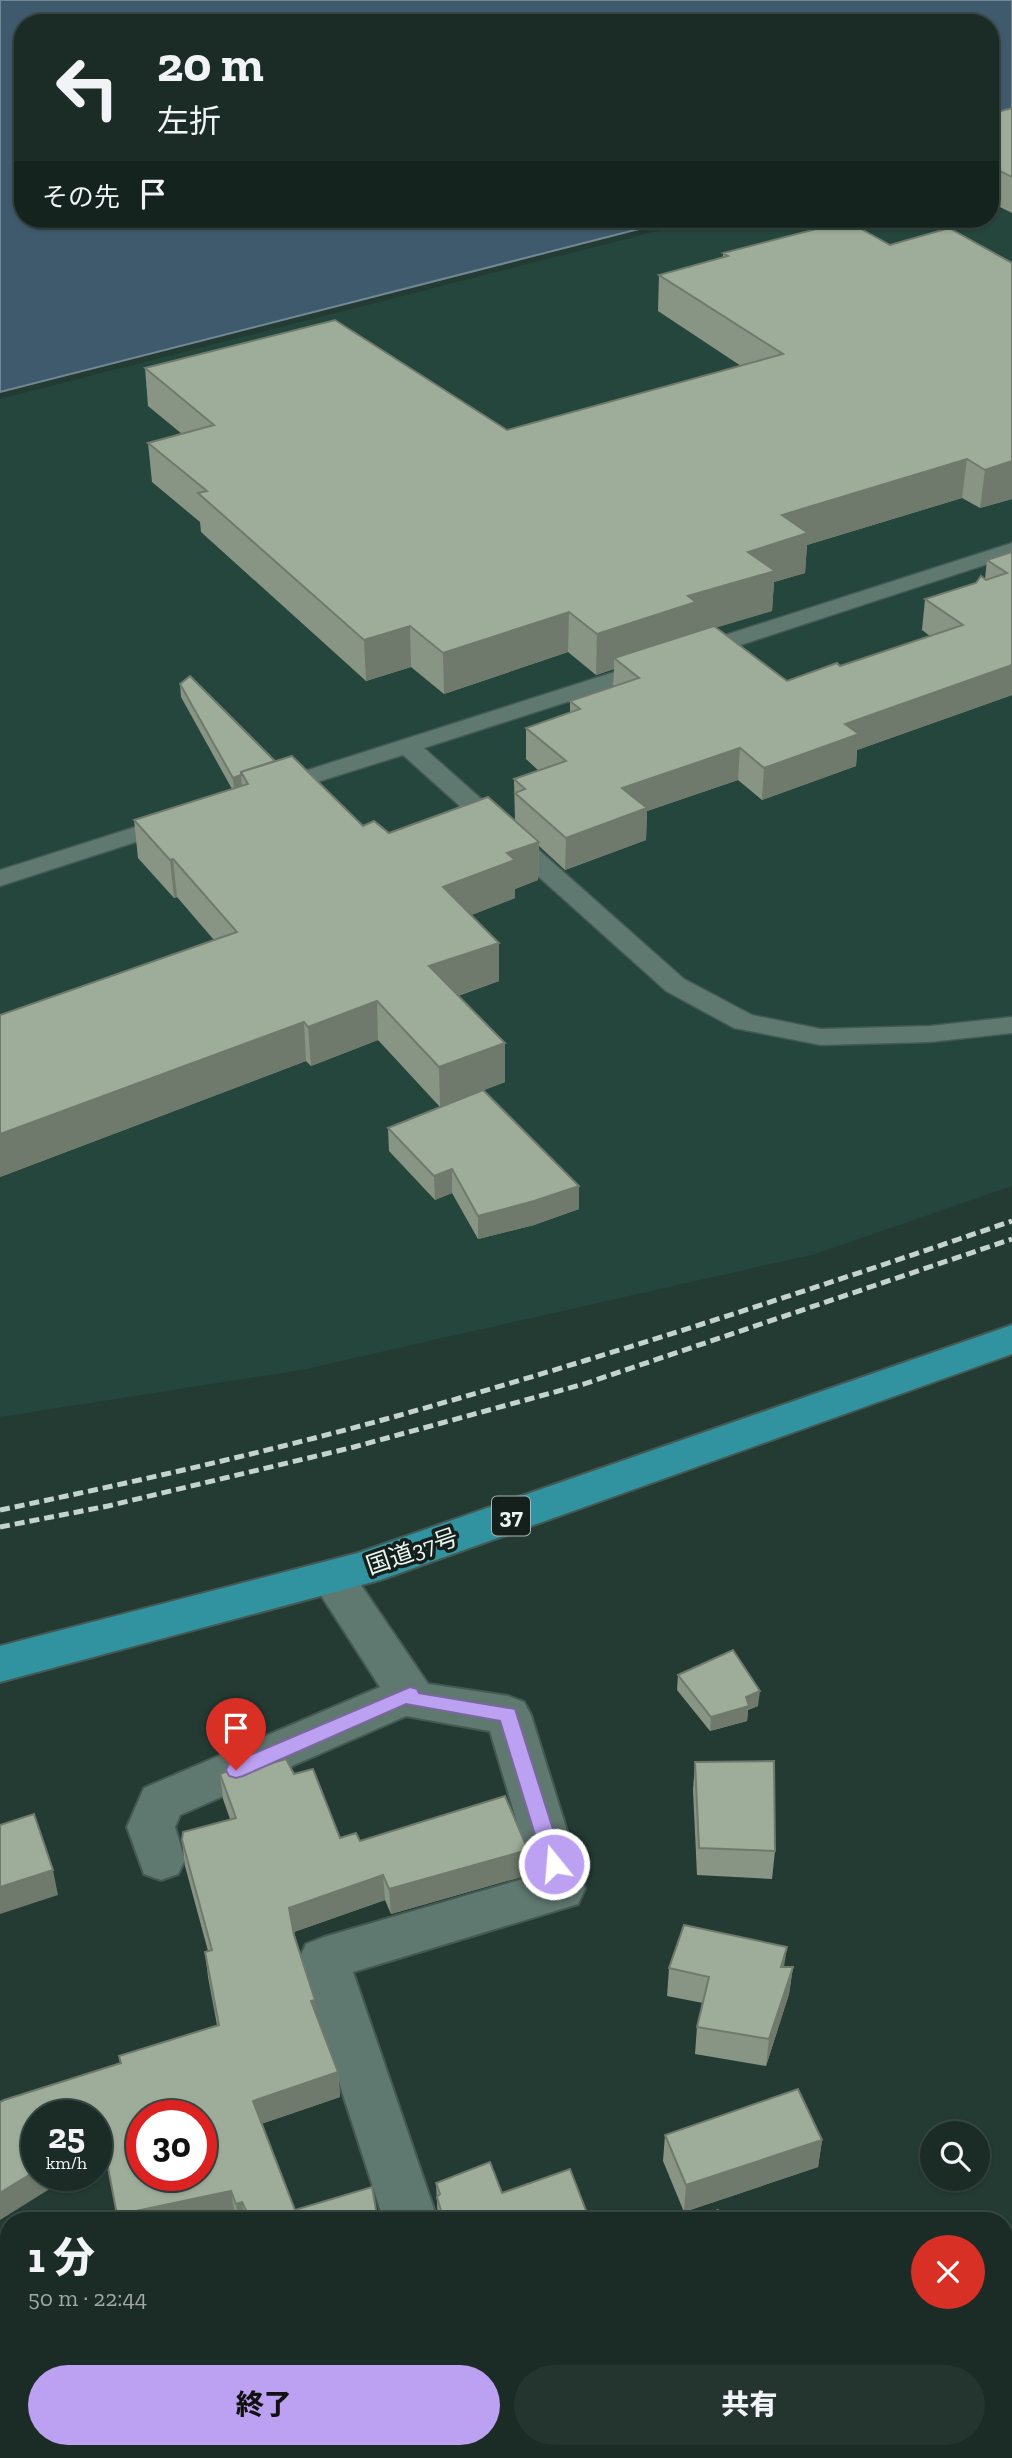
<!DOCTYPE html>
<html lang="ja">
<meta charset="utf-8">
<style>
:root{--surface:#1b2c27;--page:#24342f;--text:#f1f3f6;--muted:#a0a7a7;--line:#394844;--accent:#bca0f2}
body{margin:0;font-family:"Zilla Slab","Noto Sans JP",serif;background:var(--page);color:var(--text);height:100vh;display:flex;flex-direction:column;font-size:26px;white-space:nowrap}
*{box-sizing:border-box;margin:0}
p{font-size:23px;color:var(--muted)}
.icon{flex:none;width:38px;height:38px;fill:none;stroke:currentColor;stroke-width:2;stroke-linecap:round;stroke-linejoin:round}
.map{position:relative;flex:1;overflow:hidden}
.side{position:absolute;left:0px;top:2212px;width:1013px;height:247px;display:flex;flex-direction:column;background:var(--surface);border-radius:28px 28px 0 0;box-shadow:0 2px 5px #0004,0 0 0 2px var(--line)}
.side>*{flex:none}
.banner{position:absolute;left:14px;top:14px;width:985px;height:214px;border-radius:28px;box-shadow:0 2px 5px #0004,0 0 0 2px var(--line);background:#1b2c27;color:var(--text);overflow:hidden}
.fabs{position:absolute;left:920px;top:2121px;display:grid;gap:14px}
.fabs a{display:grid;place-items:center;width:70px;height:70px;border-radius:50%;background:var(--surface);box-shadow:0 2px 5px #0004,0 0 0 2px var(--line);font-size:35px}
.speed{position:absolute;left:21px;top:2100px;display:flex;gap:14px;font-size:35px;font-weight:700;text-align:center}
.speed>*{display:grid;place-content:center;width:91px;height:91px;border-radius:50%;background:var(--surface);box-shadow:0 2px 5px #0004,0 0 0 2px var(--line);line-height:1}
.speed small{font-size:18px;font-weight:400}
.speed .limit{border:10px solid #d22;background:#fff;color:#111}
.pin{position:absolute;display:grid;place-items:center;width:60px;height:60px;color:#fff;margin:-72px -30px;border-radius:50% 50% 50% 0;rotate:-45deg;box-shadow:0 0 7px #0007}
.pin .icon{rotate:45deg}
.me{position:absolute;width:77px;margin:-38px;rotate:343deg;stroke-linejoin:round;filter:drop-shadow(0 0 5px #0008)}
.turn{display:flex;align-items:center;gap:24px;height:147px;padding:0 28px;font-size:32px}
.turn .icon{width:91px;height:91px;stroke-width:2.5}
.turn b{display:block;font-size:49px;line-height:60px}
.then{display:flex;align-items:center;height:66px;padding:0 28px;background:#0003;gap:14px;font-size:26px}
.round{display:grid;place-items:center;flex:none;width:74px;height:74px;border-radius:37px;background:var(--page)}
.summary{display:flex;align-items:center;justify-content:space-between;height:119px;padding:0 28px}
h1{font-size:42px;font-weight:800;line-height:52px}
.action{display:flex;gap:14px;margin-top:auto;padding:14px 28px}
.action a{flex:1;height:80px;border-radius:42px;background:var(--accent);color:#111;font-size:28px;font-weight:800;line-height:80px;text-align:center}
.action a+a{background:var(--page);color:var(--text)}
.map>svg:first-child{display:block}
.built{fill:#25463c}
.water{fill:#405a6d;stroke:#728995;stroke-width:2}
.lines{fill:none;stroke-linecap:round;stroke-linejoin:round}
.lane-casing{stroke:#445953;stroke-width:3}
.street-casing{stroke:#445953;stroke-width:4}
.highway-casing{stroke:#445953;stroke-width:4}
.lane{fill:#5f7870;fill-rule:evenodd}
.street{fill:#5f7870;fill-rule:evenodd}
.highway{fill:#31939f;fill-rule:evenodd}
.rail{stroke:#c4d3ce;stroke-width:5;stroke-dasharray:10 5;stroke-linecap:butt}
.wall{fill:#889584}
.shaded-wall{fill:#6f796c}
.building{fill:#9ead9a;stroke:#6f796c;stroke-width:2;fill-rule:evenodd}
.route{fill:#bca0f2;stroke:#7a689d;stroke-width:2}
.labels{text-anchor:middle;dominant-baseline:central;stroke-width:7;stroke-linejoin:round;paint-order:stroke}
.shield{fill:#15201c;stroke:#a9b6b1;stroke-width:2}
.shield-label{font-size:23px;font-weight:bold;fill:#e8f6f1}
.street-label{font-size:24px;fill:#e8f6f1;stroke:#15201c}
</style>
<div class="map">
<svg width="1012" height="2458" viewBox="0 0 1012 2458">
<rect width="100%" height="100%" fill="#243b34"/>
<path class="built" d="M1012 140V1186L815 1254 301 1370 0 1417V399L704 219H990L991 145Z"/>
<path class="water" d="M0 0H1012V134L991 140 990 23H23V219H678L0 392Z"/>
<g class="lines">
<g class="lane-casing">
<g id="lane">
<path d="M1012 543V556L704 657H688L685 652 688 647Z"/>
<path d="M652 660 660 662 663 667 660 672 424 748 684 979 752 1015 821 1029 930 1026 1012 1017V1033L930 1042 821 1045 734 1028 666 991 403 755 273 796 264 794 261 789 264 784Z"/>
<path d="M173 815 182 817 185 822 182 827 0 886V870Z"/>
</g>
</g>
<g class="street-casing">
<g id="street">
<path d="M332 1561 348 1566 428 1684 508 1696 524 1702 531 1715 585 1889 578 1904 353 1972 438 2221H384L299 1959 306 1944 324 1937 533 1876 490 1731 406 1716 180 1815 175 1827 185 1860 178 1874 161 1880 144 1874 127 1827 144 1788 380 1687 310 1578 316 1566Z"/>
<path d="M9 2260V2313L0 2316V2262Z"/>
<path d="M238 2450H303L300 2458H235Z"/>
</g>
</g>
<g class="highway-casing">
<path id="highway" d="M1012 1325V1354L380 1580 0 1682V1646L358 1553Z"/>
</g>
<use href="#lane" class="lane"/>
<use href="#street" class="street"/>
<use href="#highway" class="highway"/>
<g class="rail">
<path d="M0 1510C130 1483 259 1454 386 1419 597 1360 805 1292 1012 1221"/>
<path d="M0 1527 108 1506 354 1447 584 1384 1012 1239"/>
</g>
</g>
<g class="wall">
<path d="M1012 108V213L990 202V114Z"/>
<path d="M890 245 1012 263V499L980 508 962 498 807 545 805 573 774 582 772 611 716 627 787 681 840 666 930 636 922 630 925 599 976 583 985 579 987 560 1012 552V695L857 750 856 766 762 800 738 780 647 811 646 840 565 870 539 846 538 880 515 889V898L471 915 499 943V981L458 996 505 1043V1082L484 1090 579 1186V1209L534 1225 478 1239 452 1193 435 1200 389 1151 388 1128 440 1107 378 1040 311 1066 306 1061 0 1177V1015L214 940 177 897 174 898 138 858 134 820 232 789 181 697 180 684 275 761 363 826 389 833 515 821 514 779 539 771 526 759V728L570 713V701L613 687 614 669 596 675 568 652 444 694 411 667 366 681 201 532 200 522 152 482 148 443 182 434 148 406 145 368 507 430 741 366 658 311 659 275 723 258V253Z"/>
<path d="M678 1675 758 1706 748 1710 747 1721 710 1731 677 1690Z"/>
<path d="M695 1762 775 1851 772 1879 697 1875 693 1790Z"/>
<path d="M262 1766 294 1774 340 1838 360 1841 528 1875 391 1914 385 1900 294 1932 317 2017 338 2072 340 2097 261 2124 295 2210 378 2221H237L235 2215 206 2221H118L106 2154 96 2160V2116L120 2064 119 2056 217 2025 208 1977 205 1952 208 1951 185 1866 182 1840 230 1819 223 1799 220 1774Z"/>
<path d="M793 1967 789 1994 766 2066 695 2054 697 2027 703 2003 667 1996 669 1968Z"/>
<path d="M665 2135 822 2140 818 2167 684 2212 663 2161Z"/>
<path d="M436 2183 502 2193 590 2221H438Z"/>
</g>
<g class="shaded-wall">
<path d="M967 459 962 498 807 545 805 573 774 582 772 611 614 658V669L596 675 597 634 688 596 748 552 782 515Z"/>
<path d="M1012 461V499L980 508 985 470Z"/>
<path d="M569 612 568 652 444 694 443 653Z"/>
<path d="M410 626 411 667 366 681 364 640Z"/>
<path d="M1012 665V695L857 750 856 766 762 800 764 768 845 724Z"/>
<path d="M740 748 738 780 647 811 646 840 565 870 566 838 622 788Z"/>
<path d="M241 775 242 789 234 792 233 778Z"/>
<path d="M539 842 538 880 515 889V898L444 926 443 887 507 853Z"/>
<path d="M173 859 177 897 174 898 170 860Z"/>
<path d="M499 943V981L430 1005 429 966Z"/>
<path d="M377 1001 378 1040 311 1066 308 1027Z"/>
<path d="M304 1022 306 1061 0 1177V1134Z"/>
<path d="M505 1043V1082L440 1107 439 1067Z"/>
<path d="M452 1169V1193L435 1200 434 1176Z"/>
<path d="M579 1186V1209L534 1225 478 1239V1216Z"/>
<path d="M760 1691 758 1706 748 1710 747 1721 710 1731 711 1717Z"/>
<path d="M528 1850V1875L391 1914 389 1889Z"/>
<path d="M53 1870 58 1895 0 1914V1887Z"/>
<path d="M383 1875 385 1900 291 1933 289 1908Z"/>
<path d="M787 1947 783 1974 781 1967Z"/>
<path d="M793 1967 789 1994 766 2066 769 2039Z"/>
<path d="M315 2000 317 2025 311 2001Z"/>
<path d="M338 2072 340 2097 255 2126 253 2101Z"/>
<path d="M101 2130 106 2154 96 2160V2133Z"/>
<path d="M822 2140 818 2167 684 2212 686 2185Z"/>
<path d="M37 2170V2175H72L0 2220V2193Z"/>
<path d="M231 2191 235 2215 206 2221H118L117 2215Z"/>
<path d="M242 2202 245 2221H238L236 2204Z"/>
<path d="M528 2450H531L530 2458H527Z"/>
</g>
<g class="building">
<path d="M1012 108V177L990 166V114Z"/>
<path d="M847 221 890 245 949 228 1012 263V461L985 470 967 459 782 515 808 533 748 552 775 571 688 596 696 602 597 634 569 612 443 653 410 626 364 640 198 493 207 491 148 443 214 425 145 368 335 320 507 430 783 354 659 275 728 256 723 253Z"/>
<path d="M1012 552V665L845 724 859 734 764 768 740 748 622 788 647 808 566 838 515 793 525 789 514 779 566 761 526 728 580 709 570 701 639 678 614 658 714 626 787 681 837 663 840 666 963 625 925 599 976 583 981 576 986 580 1007 573 987 560Z"/>
<path d="M190 676 275 761 241 772V775L233 778 180 684Z"/>
<path d="M292 756 363 826 374 821 389 833 488 797 539 842 507 853 515 860 443 887 499 943 429 966 505 1043 439 1067 377 1001 308 1027 304 1022 0 1134V1015L237 932 173 859 170 860 134 820 248 784 241 772Z"/>
<path d="M483 1090 579 1186 534 1201 478 1216 452 1169 434 1176 388 1128Z"/>
<path d="M733 1650 760 1691 746 1697 749 1706 711 1717 678 1675Z"/>
<path d="M260 1759 262 1766 286 1759 294 1774 313 1769 340 1838 356 1833 360 1841 505 1796 528 1850 389 1889 383 1875 289 1908 294 1935 315 2000 311 2001 338 2072 253 2101 295 2210 372 2187 378 2221H251L242 2202 236 2204 231 2191 117 2215 101 2130 96 2133V2116H37V2170L0 2193V2102L4 2100 121 2063 119 2056 219 2025 205 1952 212 1950 182 1840 183 1832 236 1818 220 1774ZM142 2116H201V2175H142Z"/>
<path d="M774 1761 775 1851 699 1848 695 1762Z"/>
<path d="M34 1814 53 1870 0 1887V1825Z"/>
<path d="M684 1925 787 1947 781 1967H793L769 2039 697 2027 709 1977 669 1968Z"/>
<path d="M798 2089 822 2140 686 2185 665 2135Z"/>
<path d="M490 2162 502 2193 570 2169 590 2221H444L437 2197 440 2194 436 2183Z"/>
<path d="M718 2210 723 2221H691Z"/>
<path d="M433 2450H528L527 2458H431Z"/>
</g>
<path class="route" d="M410 1687 417 1689 419 1693 515 1709 564 1864 561 1870 554 1873 547 1870 544 1864 500 1721 406 1704 243 1776 236 1778 229 1776 226 1770 229 1764Z"/>
<g class="labels">
<rect class="shield" x="492" y="1496.5" width="38" height="39" rx="5"/>
<g class="shield-label">
<text x="511" y="1516">37</text>
</g>
<g class="street-label">
<text transform="translate(412 1551) rotate(-19)">国道37号</text>
</g>
</g>
</svg>
<div class="fabs">
<a><svg class="icon" aria-label="search" viewBox="0 0 24 24"><circle cx="10" cy="10" r="6"/><path d="M15 15l6 6"/></svg></a>
</div>
<div class="speed"><div>25<small>km/h</small></div><div class="limit">30</div></div>
<div class="pin" style="left:236px;top:1770px;background:#d93025"><svg class="icon" aria-label="arrive" viewBox="0 0 24 24"><path d="M6 21V4h12l-3 4 3 4H6"/></svg></div>
<svg class="me" style="left:554px;top:1864px" viewBox="-20 -20 40 40"><circle r="17" fill="#bca0f2" stroke="#fff" stroke-width="3"/><path d="M0-11L8 9 0 5-8 9z" fill="#fff"/></svg>
<div class="banner">
<div class="turn"><svg class="icon" aria-label="left" viewBox="0 0 24 24"><path d="M17 20v-9H6M10 6l-5 5 5 5"/></svg><div><b>20 m</b>左折</div></div>
<div class="then">その先<svg class="icon" aria-label="arrive" viewBox="0 0 24 24"><path d="M6 21V4h12l-3 4 3 4H6"/></svg></div>
</div>
<section class="side">
<div class="summary"><div><h1>1 分</h1><p>50 m · 22:44</p></div><a class="round" style="background:#d93025;color:#fff"><svg class="icon" aria-label="close" viewBox="0 0 24 24"><path d="M6 6l12 12M18 6L6 18"/></svg></a></div>
<div class="action"><a>終了</a><a>共有</a></div>
</section>
</div>
